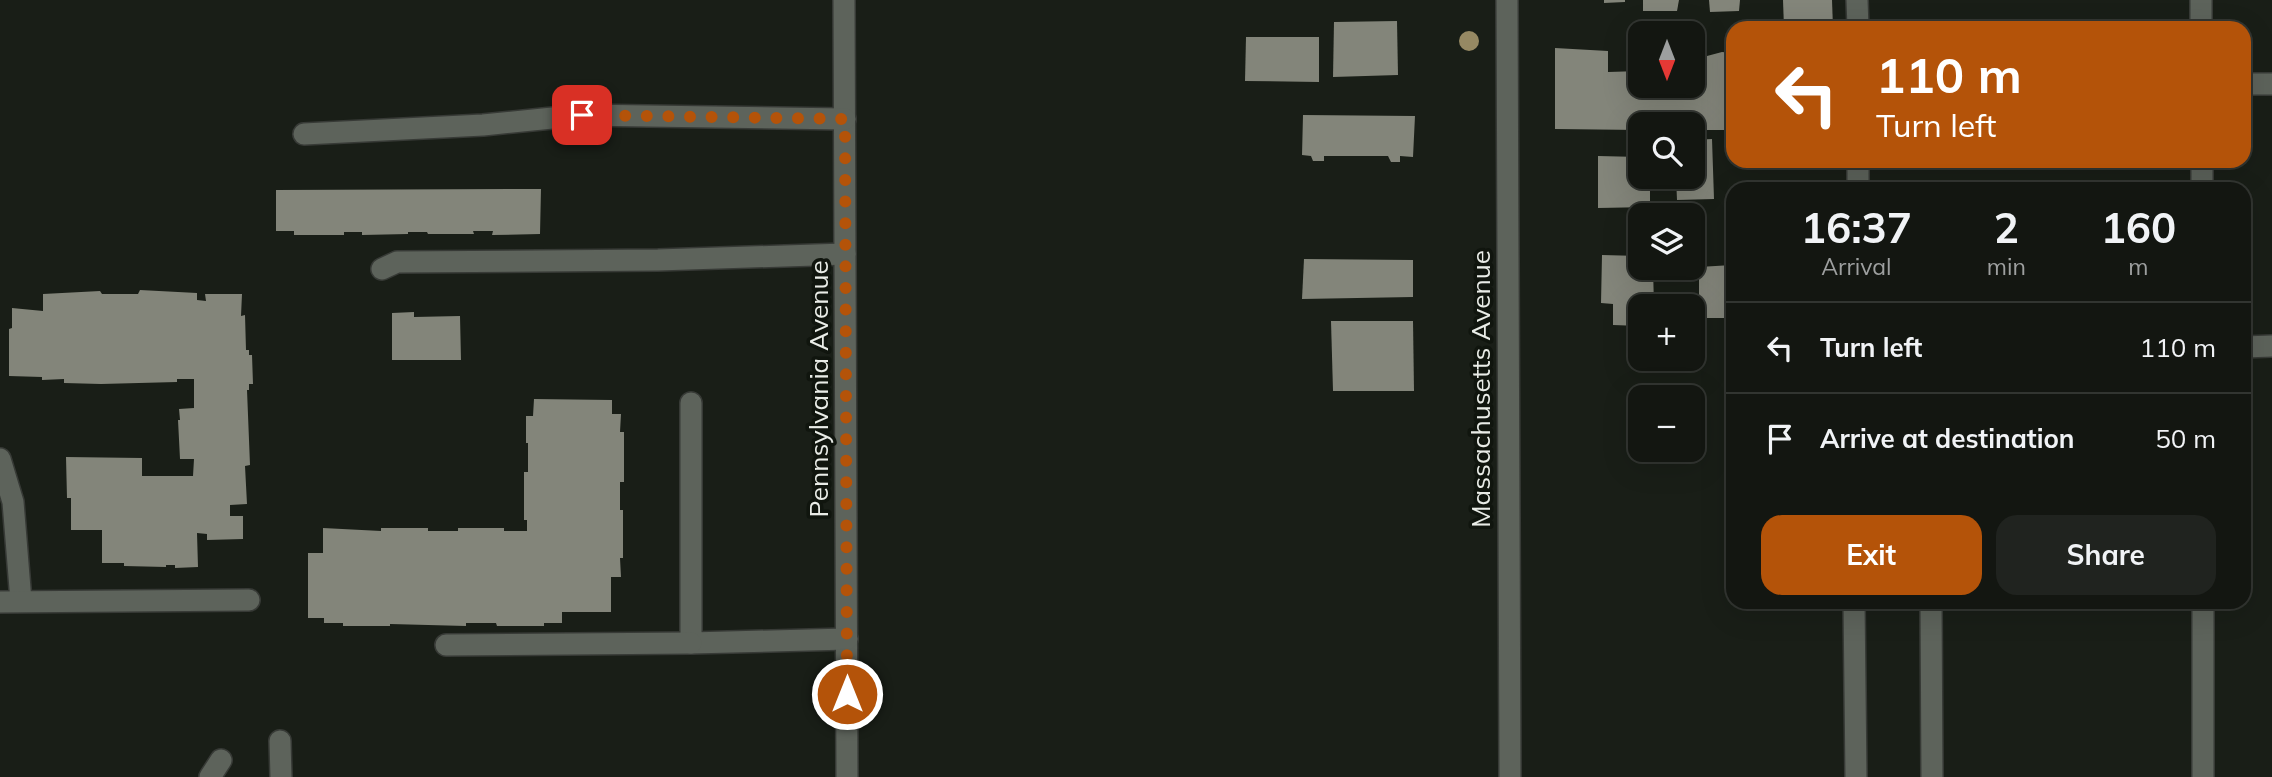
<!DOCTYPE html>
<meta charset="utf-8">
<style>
:root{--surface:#131611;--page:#20231f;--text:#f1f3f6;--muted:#9d9f9f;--line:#323531;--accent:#b45309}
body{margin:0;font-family:Mulish,sans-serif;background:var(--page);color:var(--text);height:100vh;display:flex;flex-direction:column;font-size:26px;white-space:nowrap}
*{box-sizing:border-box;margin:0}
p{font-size:23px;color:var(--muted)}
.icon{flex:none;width:38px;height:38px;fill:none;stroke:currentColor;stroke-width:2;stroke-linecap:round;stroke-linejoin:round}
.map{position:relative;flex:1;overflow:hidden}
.side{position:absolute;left:1726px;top:182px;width:525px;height:427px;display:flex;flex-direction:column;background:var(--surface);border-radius:21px;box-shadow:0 7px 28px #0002,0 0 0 2px var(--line)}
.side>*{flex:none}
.hud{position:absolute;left:1726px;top:21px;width:525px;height:147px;border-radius:21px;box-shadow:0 7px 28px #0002,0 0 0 2px var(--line);background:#b45309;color:#fff;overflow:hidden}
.needle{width:46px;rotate:180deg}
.tools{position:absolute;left:1628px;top:21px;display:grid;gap:14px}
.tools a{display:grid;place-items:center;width:77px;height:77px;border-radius:14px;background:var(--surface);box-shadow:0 7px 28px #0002,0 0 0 2px var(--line);font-size:35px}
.pin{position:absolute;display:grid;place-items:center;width:60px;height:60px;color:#fff;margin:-30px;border-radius:14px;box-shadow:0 4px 10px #0006}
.me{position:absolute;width:77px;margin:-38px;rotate:0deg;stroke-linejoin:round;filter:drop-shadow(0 0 5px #0008)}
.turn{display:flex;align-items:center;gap:24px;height:147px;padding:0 35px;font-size:32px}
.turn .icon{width:91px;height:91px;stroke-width:2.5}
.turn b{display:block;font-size:49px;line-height:60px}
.eta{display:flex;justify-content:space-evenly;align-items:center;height:119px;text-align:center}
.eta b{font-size:42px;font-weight:700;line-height:49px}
.cta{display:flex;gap:14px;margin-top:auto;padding:14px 35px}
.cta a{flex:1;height:80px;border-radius:21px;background:var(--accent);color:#fff;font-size:28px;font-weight:700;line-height:80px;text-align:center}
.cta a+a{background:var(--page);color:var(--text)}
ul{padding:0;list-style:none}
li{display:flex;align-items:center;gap:21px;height:91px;padding:0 35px;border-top:2px solid var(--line)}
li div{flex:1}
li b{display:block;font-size:26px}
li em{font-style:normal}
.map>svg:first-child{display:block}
.building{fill:#83857a}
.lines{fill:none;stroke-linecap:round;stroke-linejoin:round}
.minor-casing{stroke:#373a36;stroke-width:24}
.minor{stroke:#5d635b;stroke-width:21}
.tree{fill:#968963}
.route{stroke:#b45309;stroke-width:12;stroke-dasharray:0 21.6}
.labels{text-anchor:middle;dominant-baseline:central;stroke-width:7;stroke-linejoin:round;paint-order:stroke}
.street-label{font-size:26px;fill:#e9ece7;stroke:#10150e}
</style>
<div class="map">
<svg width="2272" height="777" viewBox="0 0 2272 777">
<rect width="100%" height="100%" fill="#191e17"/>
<g class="building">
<path d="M1604 0H1625V2L1604 3Z"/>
<path d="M1643 0H1679L1677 11H1643Z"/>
<path d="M1709 0H1740L1739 11 1710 12Z"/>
<path d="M1783 0H1832L1833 28H1784Z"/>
<path d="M1397 21 1398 75 1333 77 1334 22Z"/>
<path d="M1246 37H1319V82L1245 81Z"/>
<path d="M1555 48 1608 51V72L1640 71V86H1692V60L1722 52 1732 53V130H1692V124H1640V130L1555 129Z"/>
<path d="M1303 115 1415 116 1413 157 1400 156V162H1391L1388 156H1324V161H1313L1311 156 1302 155Z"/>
<path d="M1712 139 1714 199 1677 200 1676 177H1692V140Z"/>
<path d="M1598 156 1640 157V177H1650V207L1598 208Z"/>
<path d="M541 189 540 234 492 235 493 231H473L474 234H428L427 232H408V234L362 235V232H344V235H294V231H276V190Z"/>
<path d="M1602 255 1640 256V268H1653L1654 306H1640V326L1613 325V304L1601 303Z"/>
<path d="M1304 259 1413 260V297L1302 299Z"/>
<path d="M1732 265V318H1699V267Z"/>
<path d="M140 290 197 293V300L206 301 205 294H242L241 316 245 315 246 350H249V355H252L253 384H249V390H247L250 465 245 466 247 504 230 505V516H243V539L207 540V534L197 533 198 567 175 568V565H166V567L124 566V563H102V530H71V498H67L66 457 142 458V476H193L194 459H180L178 420H180L179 409 194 408V379H177V382L101 384 64 383V379L42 380V377L9 376V329L12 328V308L43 311V294L100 291 102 294H138Z"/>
<path d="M414 312V317L460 316 461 360H392V313Z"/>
<path d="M1331 321H1413L1414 391H1333Z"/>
<path d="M534 399 612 400V414H621L620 432H624V482H620V510H623V558H620L621 577H611V612H562V623H544V626H497L496 623H466V626L390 624V626H343V623H324V618H308V553H323V528L381 531V528H428V531H458V528H504V531H527V520H524V472H528V443H526V416H533Z"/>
</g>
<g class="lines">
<g class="minor-casing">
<g id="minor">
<path d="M844 0 847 777"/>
<path d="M1507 0 1510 777"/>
<path d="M1857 0 1858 28"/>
<path d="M2201 0V28"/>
<path d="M2244 84H2272"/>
<path d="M304 134 483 125 582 115 845 119"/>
<path d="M2202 161V189"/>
<path d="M1858 189V161"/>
<path d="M382 269 397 262 658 260 845 254"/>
<path d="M2244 347 2272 346"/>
<path d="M691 403V643L847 639"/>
<path d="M0 459 13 502 21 601"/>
<path d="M0 602 249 600"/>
<path d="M1854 602 1856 777"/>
<path d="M1931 602 1932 777"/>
<path d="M2203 602V777"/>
<path d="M446 645 691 643"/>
<path d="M280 741 281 777"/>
<path d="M210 777 221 760"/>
</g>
</g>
<use href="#minor" class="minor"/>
</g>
<circle class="tree" cx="1469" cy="41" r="10"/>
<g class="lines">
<path class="route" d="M582 115 845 119 847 694"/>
</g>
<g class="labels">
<g class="street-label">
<text transform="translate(818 389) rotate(-90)">Pennsylvania Avenue</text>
<text transform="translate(1480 389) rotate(-90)">Massachusetts Avenue</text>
</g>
</g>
</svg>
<div class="tools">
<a><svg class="needle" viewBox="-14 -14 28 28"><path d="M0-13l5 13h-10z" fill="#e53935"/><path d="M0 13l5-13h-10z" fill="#9d9f9f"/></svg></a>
<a><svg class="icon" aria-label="search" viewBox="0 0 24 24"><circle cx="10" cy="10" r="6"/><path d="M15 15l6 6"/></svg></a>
<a><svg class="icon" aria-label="layers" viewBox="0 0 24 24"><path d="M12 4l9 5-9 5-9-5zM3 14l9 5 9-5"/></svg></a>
<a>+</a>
<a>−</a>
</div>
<div class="pin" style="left:582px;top:115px;background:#d93025"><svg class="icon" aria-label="arrive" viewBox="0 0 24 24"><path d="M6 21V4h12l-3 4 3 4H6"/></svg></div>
<svg class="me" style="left:847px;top:694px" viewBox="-20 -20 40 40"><circle r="17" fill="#b45309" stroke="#fff" stroke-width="3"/><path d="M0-11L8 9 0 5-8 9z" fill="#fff"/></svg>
<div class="hud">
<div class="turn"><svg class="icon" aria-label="left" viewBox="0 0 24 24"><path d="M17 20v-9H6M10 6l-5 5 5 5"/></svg><div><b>110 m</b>Turn left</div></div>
</div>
<section class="side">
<div class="eta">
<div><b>16:37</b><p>Arrival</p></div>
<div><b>2</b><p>min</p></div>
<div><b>160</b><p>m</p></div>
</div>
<ul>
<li><svg class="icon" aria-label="left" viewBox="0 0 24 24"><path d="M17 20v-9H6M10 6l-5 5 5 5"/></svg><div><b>Turn left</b></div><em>110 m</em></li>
<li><svg class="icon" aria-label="arrive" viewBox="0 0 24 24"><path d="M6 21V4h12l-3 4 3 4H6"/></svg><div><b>Arrive at destination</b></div><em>50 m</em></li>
</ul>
<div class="cta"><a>Exit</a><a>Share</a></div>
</section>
</div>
